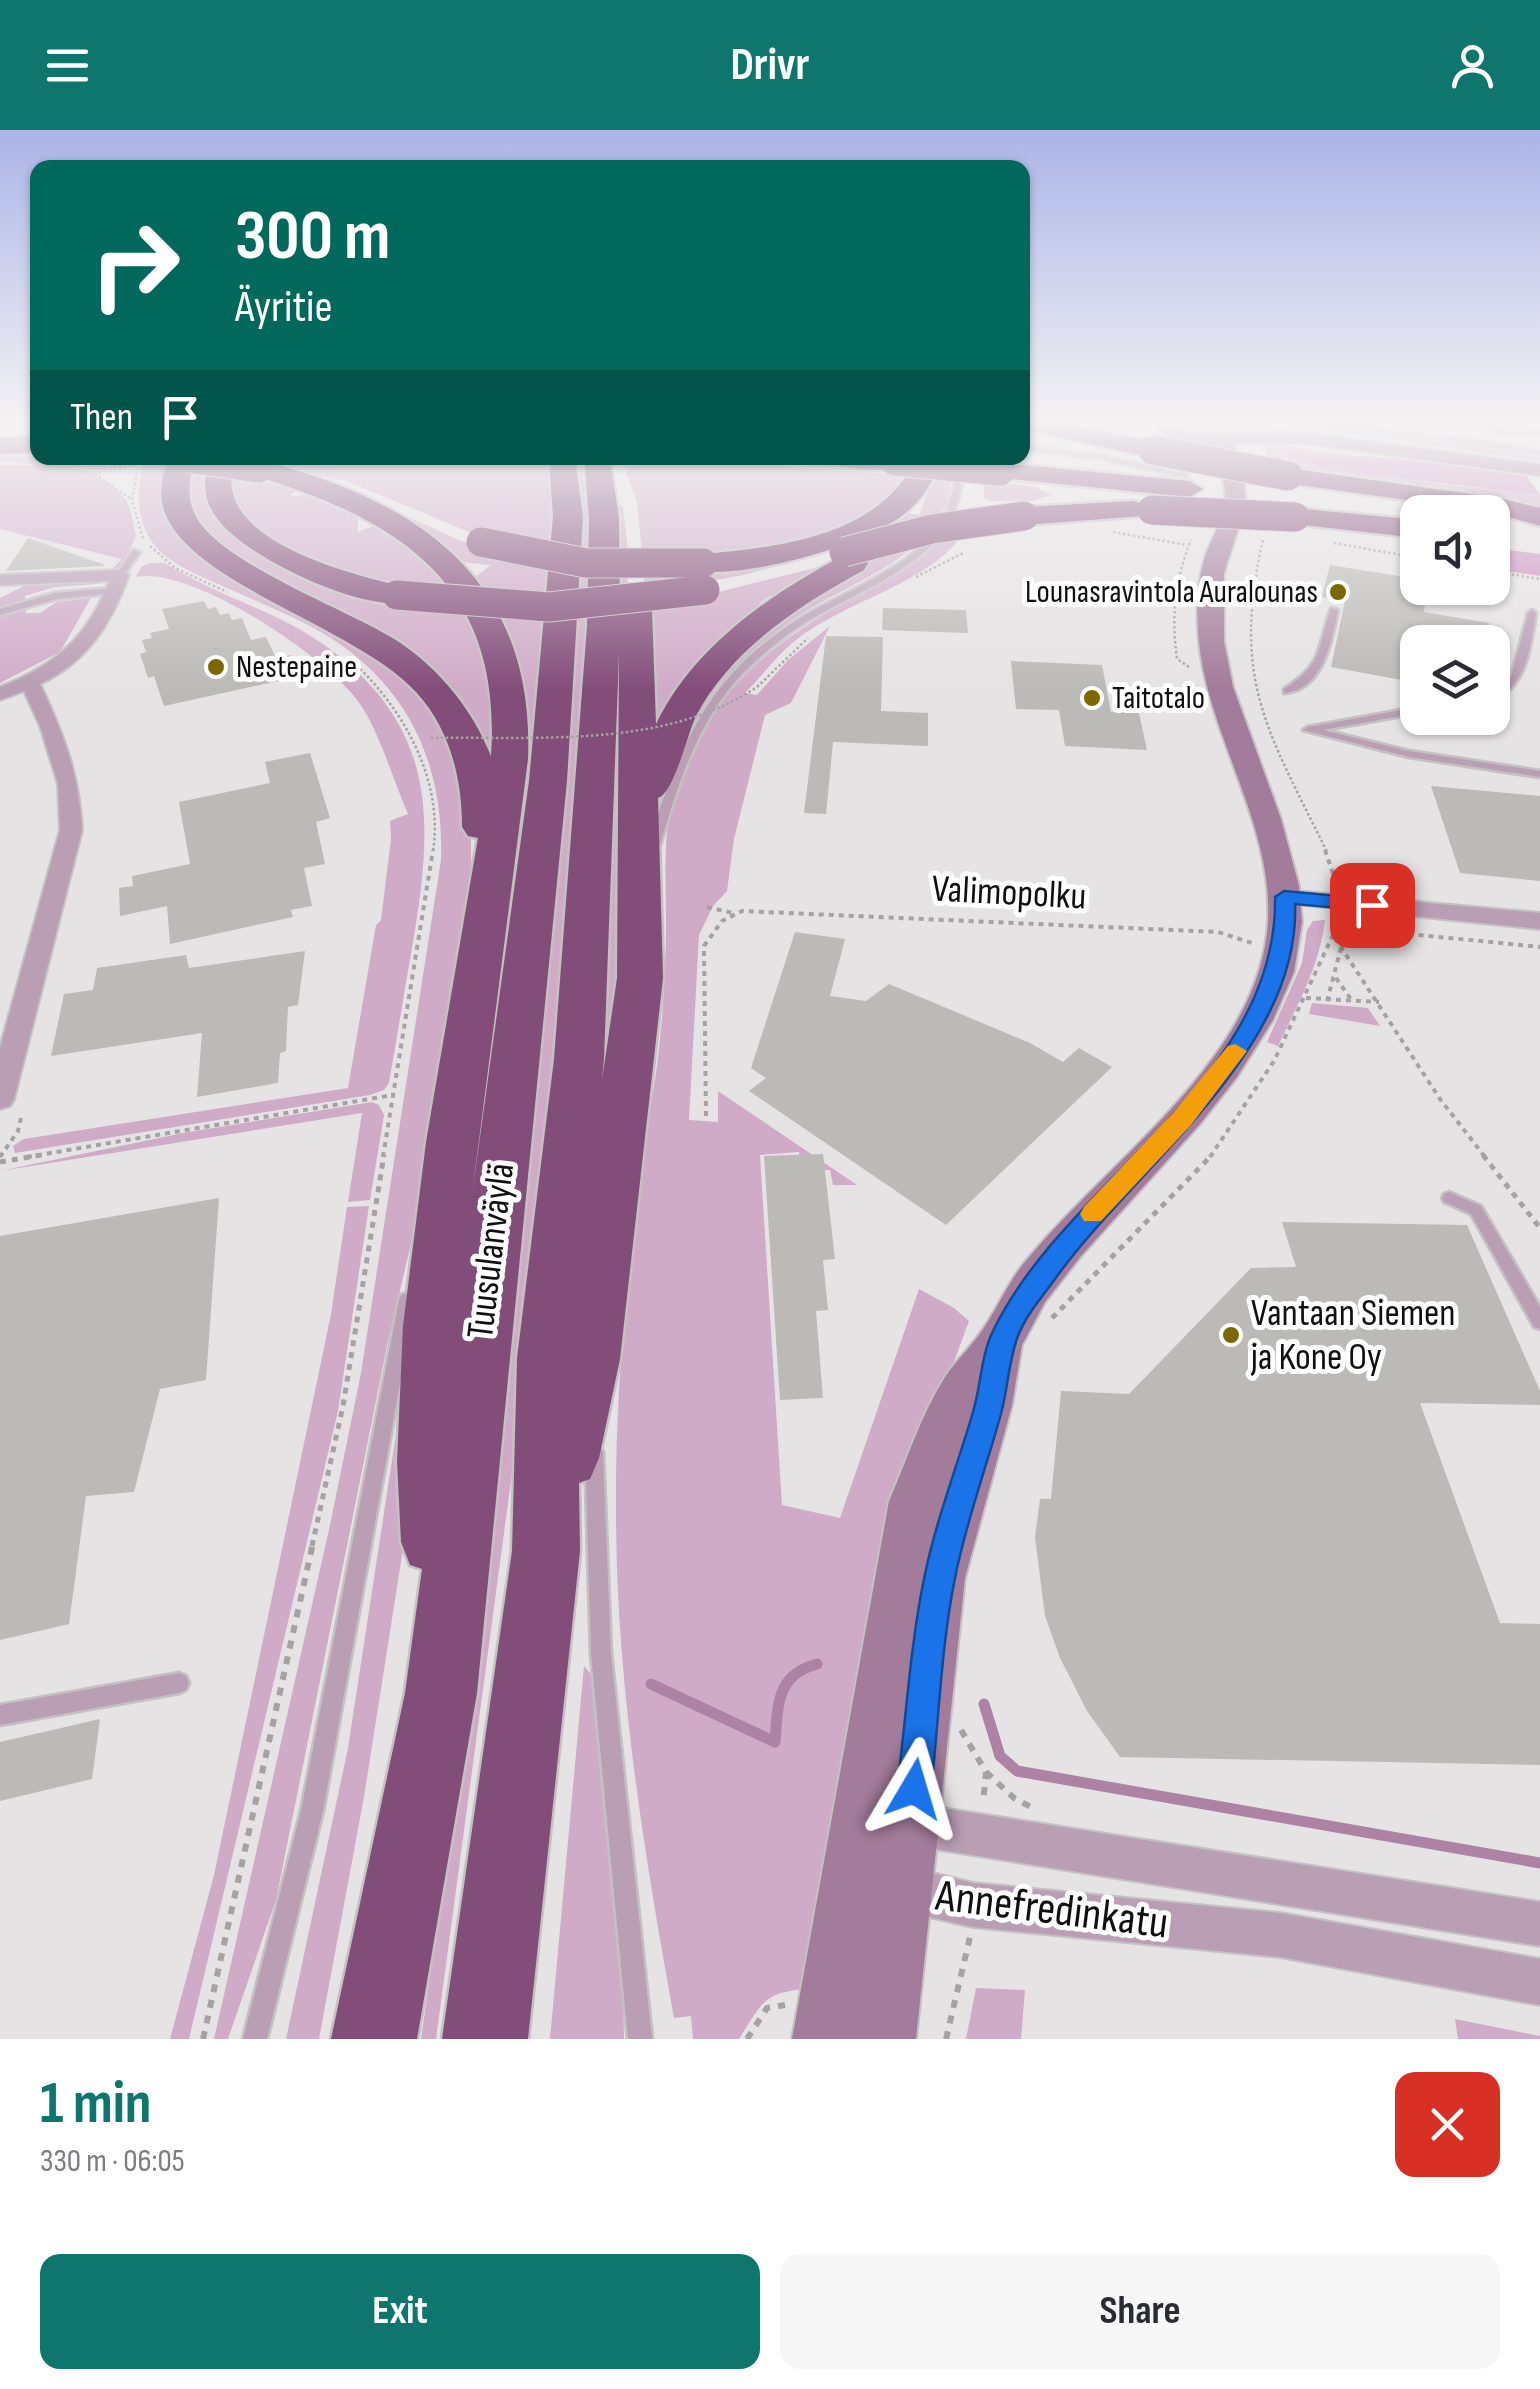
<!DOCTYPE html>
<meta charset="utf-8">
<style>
:root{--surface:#fff;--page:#f7f7f7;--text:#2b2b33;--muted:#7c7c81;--accent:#0f766e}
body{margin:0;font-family:"Sofia Sans Condensed",sans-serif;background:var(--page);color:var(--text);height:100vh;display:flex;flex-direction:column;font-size:38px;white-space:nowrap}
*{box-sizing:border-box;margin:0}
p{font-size:32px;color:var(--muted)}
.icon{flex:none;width:55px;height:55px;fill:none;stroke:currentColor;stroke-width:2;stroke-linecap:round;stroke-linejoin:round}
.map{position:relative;height:1909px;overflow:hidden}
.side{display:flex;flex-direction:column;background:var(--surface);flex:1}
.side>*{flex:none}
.banner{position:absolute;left:30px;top:30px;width:1000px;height:305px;border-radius:20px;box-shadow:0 2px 8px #0004;background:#00695c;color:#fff;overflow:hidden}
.fabs{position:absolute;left:1400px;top:365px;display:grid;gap:20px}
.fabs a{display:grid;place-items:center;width:110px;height:110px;border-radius:20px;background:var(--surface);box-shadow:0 2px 8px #0004;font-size:50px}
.pin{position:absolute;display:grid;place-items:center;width:85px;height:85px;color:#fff;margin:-42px;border-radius:20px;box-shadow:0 5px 15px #0006}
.me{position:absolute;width:110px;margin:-55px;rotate:7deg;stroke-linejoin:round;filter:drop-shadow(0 0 8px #0008)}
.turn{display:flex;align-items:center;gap:35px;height:210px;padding:0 40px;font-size:45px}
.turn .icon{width:130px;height:130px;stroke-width:2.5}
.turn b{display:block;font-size:70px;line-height:85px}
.then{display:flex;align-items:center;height:95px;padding:0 40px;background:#0003;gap:20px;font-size:38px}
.round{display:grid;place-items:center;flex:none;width:105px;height:105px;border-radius:20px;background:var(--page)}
.overview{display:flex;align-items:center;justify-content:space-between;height:170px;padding:0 40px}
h1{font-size:60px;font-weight:700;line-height:75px;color:var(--accent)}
.button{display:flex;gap:20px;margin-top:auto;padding:20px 40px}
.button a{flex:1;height:115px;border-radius:20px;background:var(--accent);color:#fff;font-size:40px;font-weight:700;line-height:115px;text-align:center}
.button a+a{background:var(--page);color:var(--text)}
header{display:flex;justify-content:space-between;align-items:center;height:130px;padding:0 40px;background:var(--accent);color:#fff;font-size:45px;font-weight:700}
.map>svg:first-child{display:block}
.green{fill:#d0abc8}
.forest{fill:#cb90c1}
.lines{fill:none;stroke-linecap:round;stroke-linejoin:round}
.stream{stroke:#ad82a5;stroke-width:11}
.building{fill:#bbbab7}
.lane-casing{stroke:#c4c1c3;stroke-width:5}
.street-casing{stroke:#c4c1c3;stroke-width:4}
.secondary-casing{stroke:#c4c1c3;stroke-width:4}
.highway-casing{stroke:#c4c1c3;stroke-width:5}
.path-far3{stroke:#a4a2a3;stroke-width:2.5;stroke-dasharray:2.5 2.5;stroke-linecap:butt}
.path-far2{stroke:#a4a2a3;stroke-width:4;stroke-dasharray:5 5;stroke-linecap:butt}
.path-far1{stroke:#a4a2a3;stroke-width:5;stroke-dasharray:6 6;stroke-linecap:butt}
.path{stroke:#a4a2a3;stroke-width:6;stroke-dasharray:8 8;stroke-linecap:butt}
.lane{fill:#b99eb4;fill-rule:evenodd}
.street{fill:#b99eb4;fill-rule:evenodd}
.secondary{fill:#a37c9b;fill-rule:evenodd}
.highway{fill:#834d7a;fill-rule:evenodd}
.highway-bridge-casing{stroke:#c4c1c3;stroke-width:31;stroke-linecap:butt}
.path-bridge{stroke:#a4a2a3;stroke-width:2.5;stroke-dasharray:2.5 2.5;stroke-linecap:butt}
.highway-bridge{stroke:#834d7a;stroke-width:29}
.route{fill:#1a73e8;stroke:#114b97;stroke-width:2.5}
.slow{fill:#f59e0b}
.poi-dot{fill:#7d6800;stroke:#fff;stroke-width:4}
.labels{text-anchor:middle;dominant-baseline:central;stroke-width:10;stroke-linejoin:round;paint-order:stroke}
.far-poi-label{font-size:32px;fill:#111011;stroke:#fff;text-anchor:start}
.street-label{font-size:38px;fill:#111011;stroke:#fff}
.poi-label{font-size:38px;fill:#111011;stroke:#fff;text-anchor:start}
.near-street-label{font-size:45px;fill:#111011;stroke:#fff}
</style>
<header><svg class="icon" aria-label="menu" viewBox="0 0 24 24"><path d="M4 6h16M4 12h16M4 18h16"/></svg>Drivr<svg class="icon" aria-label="person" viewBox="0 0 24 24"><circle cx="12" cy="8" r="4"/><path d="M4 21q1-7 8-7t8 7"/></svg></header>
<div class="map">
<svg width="1540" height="1909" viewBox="0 0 1540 1909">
<rect width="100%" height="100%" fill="#e6e3e5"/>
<g class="green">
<path d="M1266 292 1342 295 1393 308 1458 312 1540 327V331Z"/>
<path d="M1274 314 1350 325 1293 322 1427 352 1540 365V379L1266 338 1267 316Z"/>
<path d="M0 326 137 328C122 351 31 331 0 332Z"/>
<path d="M144 328H158L159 354 170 389 352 503 438 577 471 670V743L420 1075 387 1216 276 1770 228 1909H214L330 1395 361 1243 441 730C444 637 411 560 331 508 298 487 262 474 227 458 201 446 166 434 150 409 134 381 138 357 144 328Z"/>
<path d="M232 328H551V423L479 406 346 351Z"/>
<path d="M574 328H587L593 411 577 715 520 1284 436 1909H421L473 1549 534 998 580 445 579 359Z"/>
<path d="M621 328C723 327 818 342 920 345L866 390 775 419 643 432 637 373Z"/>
<path d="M188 331 210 334C218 354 231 399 244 413 288 456 412 467 473 479L499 565 496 642 461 577 208 409 187 375Z"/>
<path d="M0 335C37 335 101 332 125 369 132 378 133 395 136 406L122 436 110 441 122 429 0 399Z"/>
<path d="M229 338 298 357 291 366 312 365 358 377V402L382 392 465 466C389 453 233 438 229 338Z"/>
<path d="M934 346 952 348 948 371 936 394 743 445 644 463V440L724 436 906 378V383L919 385Z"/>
<path d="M984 351 1035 357 1052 365 1032 371H989L984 368Z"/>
<path d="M346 359 461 411 550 433 548 469 484 468 471 450 491 435 459 432Z"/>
<path d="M617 373 623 377 628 421 625 761 608 945H602L615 675Z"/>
<path d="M964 403C928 454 851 469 800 507 779 522 764 544 745 563L757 565 788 530 830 496 791 573 765 585 734 709 727 761 713 776 699 805 689 990 718 992V961L857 1055H833L830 1040 801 1041 799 1022 760 1025 782 1375 840 1388 919 1159 954 1178 969 1191 937 1278 902 1339 887 1388 845 1611 815 1858C766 1862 765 1867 739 1909H693L691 1886 674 1888C644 1722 616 1552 616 1383 615 1274 625 1162 638 1054 644 1005 656 957 660 908 664 870 666 831 666 793 666 742 661 687 682 639 732 528 804 497 902 438 928 422 932 410 964 403Z"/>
<path d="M916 415C882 444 840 460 803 483 753 514 716 557 678 601L757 502 867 433Z"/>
<path d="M843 431C829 439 814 450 799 457 783 463 766 462 756 479L760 483C735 504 706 520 685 544L689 553 656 613 645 474 718 462Z"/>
<path d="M152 433H165C216 466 278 481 327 517 440 599 433 695 412 818 404 863 397 908 389 953L384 960 370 965 15 1023 13 1016 24 1009 348 958 376 795 381 790 391 709 390 691 408 684C393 650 382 609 362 577 333 530 191 435 136 447L142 436Z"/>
<path d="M101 449 97 454 55 457 25 466 26 483H40L56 472 91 468 60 522 0 553V468L32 452Z"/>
<path d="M492 481H547L465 1160 466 1040 493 830Z"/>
<path d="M1325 790C1320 836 1297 875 1278 916L1267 912 1302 833 1307 800 1313 791Z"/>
<path d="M1312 873 1368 878 1380 896 1309 884Z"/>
<path d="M372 972 379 975 384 985 370 1070 348 1072 362 983 0 1041 183 1003Z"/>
<path d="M369 1076 338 1281 189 1909H170L214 1745 331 1184 347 1077Z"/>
<path d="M404 1252 413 1309 403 1419 364 1667 319 1909H286L348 1618Z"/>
<path d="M584 1536 592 1545 598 1591 623 1856 624 1909H550Z"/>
<path d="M976 1858 1025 1860 1021 1909H966Z"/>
<path d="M1455 1889 1540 1906V1909H1458Z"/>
</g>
<g class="forest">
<path d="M1293 322 1393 328 1525 344 1540 365 1334 340 1288 327Z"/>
<path d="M1493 418 1540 424V446L1493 439Z"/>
</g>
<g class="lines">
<g class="stream">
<path d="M651 1554 775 1612C778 1575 776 1545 817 1534"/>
<path d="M984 1574 1000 1626 1017 1641 1540 1733"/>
</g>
</g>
<g class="building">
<path d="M28 408 105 435V436L6 441Z"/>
<path d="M1330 435 1418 449V458H1427L1424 482 1489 493 1488 512H1418V553L1331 537 1345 471 1322 467Z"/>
<path d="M204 471 208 479 216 477 220 485 229 483 232 490 242 488 251 510 266 507 276 528 291 525 301 546 164 576 154 546 148 548 140 524 146 522 142 510 152 508 150 503 169 499 162 479Z"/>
<path d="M883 478 966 480 968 503 882 500Z"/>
<path d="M826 506 883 507 881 581 928 583V616L833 612 826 684 804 683Z"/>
<path d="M1011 531 1102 535 1111 582 1139 583 1147 620 1065 616 1059 580 1016 579Z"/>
<path d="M310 623 330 688 316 692 325 734 304 738 312 776 291 780 293 787 170 814 167 776 120 786 119 758 133 756 132 746 190 734 179 672 270 653 265 632Z"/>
<path d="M1431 656 1540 666V751L1460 743Z"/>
<path d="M795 802 845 809 830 866 866 871 889 854 1030 913 1063 932 1079 918 1112 937 946 1095 749 961 766 948 751 938Z"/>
<path d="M305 821 298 875 288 877 286 921 280 923 278 953 197 967 202 903 51 926 64 864 93 860 97 838 186 825 189 838Z"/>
<path d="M823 1024 835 1129 823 1130 828 1180 816 1181 823 1268 780 1270 764 1026Z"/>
<path d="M219 1068 206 1250 160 1259 134 1362 86 1366 69 1494 0 1510V1106Z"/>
<path d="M1282 1092 1467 1095 1540 1261V1275L1420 1273 1500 1493 1540 1494V1635L1120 1627 1087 1581 1060 1528 1045 1486 1035 1407 1040 1369H1051L1061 1261 1129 1264 1251 1138 1296 1137Z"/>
<path d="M100 1589 92 1649 0 1671V1612Z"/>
</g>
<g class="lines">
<g class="lane-casing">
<g id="lane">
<path d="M1339 292H1351L1398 303 1448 306 1540 321V325L1448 310 1398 307Z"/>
<path d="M1473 292H1483L1509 302 1540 301V305L1508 306Z"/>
<path d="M1022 316 1094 324 1189 345 1185 347 1094 328 1022 320Z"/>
<path d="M160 328H167L170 371 166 373 162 371Z"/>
<path d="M721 328H754L858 334 862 336 858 338 725 330Z"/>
<path d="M958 331C966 339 964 346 961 358 958 370 955 383 949 394 921 440 851 465 806 492 782 507 761 525 741 545 697 593 678 654 660 715L654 718 650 717 648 715C668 653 688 593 732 544 751 523 773 505 797 490 839 464 917 435 942 392 947 383 949 372 952 363 955 352 958 343 954 333Z"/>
<path d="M133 420 140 422 123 447H117L116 445Z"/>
<path d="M113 458 116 459V463L56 469 0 485V479L55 463Z"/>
<path d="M1331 478 1338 480C1332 511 1323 560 1284 563V559C1324 534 1317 518 1331 478Z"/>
<path d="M1532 480 1536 483C1530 516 1528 556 1492 571V564L1507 553 1512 544 1528 483Z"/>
<path d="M1418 577V583L1323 600 1409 621 1540 641V647L1409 627 1303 600 1308 597Z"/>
<path d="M1449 1062 1481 1076 1540 1177V1199L1534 1197 1471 1084 1444 1072 1442 1068 1444 1064Z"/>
<path d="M407 1163 413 1165 415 1170 323 1681 267 1909H243L301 1681 399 1170 401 1165Z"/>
<path d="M594 1314 600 1316 603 1322 611 1524 652 1909H628L591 1524 585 1322 588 1316Z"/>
<path d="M179 1543 186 1546 189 1553 186 1560 179 1563 0 1595V1575Z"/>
</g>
</g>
<g class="street-casing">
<g id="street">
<path d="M120 440 129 445C111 494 88 531 40 554 64 605 79 644 82 700L14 969 10 976 0 979V918L60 700 58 654 40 596 24 561 0 570V557C56 535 88 507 109 451L0 455V445Z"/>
<path d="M1284 760 1540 783V799L1276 772 1272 767 1276 762Z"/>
<path d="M910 1673 1540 1772V1816L910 1715 903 1718 888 1712 882 1697 888 1682Z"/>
<path d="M896 1734 973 1753 1280 1783 1540 1829V1875L1280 1827 973 1797 886 1777 874 1756 881 1741Z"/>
</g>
</g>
<g class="secondary-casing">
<path id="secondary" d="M1153 292C1172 292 1181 303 1199 304 1233 306 1265 299 1299 302L1540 334V346L1299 313 1233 314 1244 349 1246 375 1224 443V511L1233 557 1281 689 1299 756 1302 792 1294 842 1273 890 1237 947 1200 994 1081 1126 1045 1172 1022 1215 1012 1275 965 1448 916 1909H792L889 1371C907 1330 921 1285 945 1247 958 1228 975 1213 987 1193 998 1176 1006 1158 1018 1141 1098 1037 1261 932 1268 791 1273 698 1213 613 1200 521 1196 490 1195 455 1206 424 1213 405 1225 388 1225 367 1225 349 1218 333 1214 316 1188 317 1169 313 1153 292Z"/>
</g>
<g class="highway-casing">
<g id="highway">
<path d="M1022 292H1062L1162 314 1166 320 1153 328 1022 299Z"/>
<path d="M38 306V322L0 324V308Z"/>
<path d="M169 328H195C191 346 186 361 193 380 211 432 354 481 402 514 442 542 473 581 491 626 503 453 399 389 249 344L245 338 259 330C419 370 535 450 528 629L472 1065 529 651 553 387 549 328H575L583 387 567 651 477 1563 417 1909H331L405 1563 422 1439 410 1435 401 1412 397 1332 403 1196 426 1012 478 708 468 706 462 697C462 648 450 599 416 562 357 497 187 453 164 380 158 361 163 346 169 328Z"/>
<path d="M208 328H234C234 337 230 349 232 359 242 419 359 446 408 458L413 465 408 472C363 483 242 426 216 387 202 368 204 350 208 328Z"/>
<path d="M584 328H610L619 388 620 478 625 472H647L652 479 656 594C694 516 768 466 842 426H864L868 433 864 440C800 475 731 519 696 586 687 605 674 663 658 668L663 848 620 1229 599 1328 590 1349 579 1353 580 1421 528 1909H442L512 1421 517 1228 554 929 587 496 589 388ZM619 524 617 848 602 950 604 929Z"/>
<path d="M825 328H906L908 331C898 344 835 341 825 328Z"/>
<path d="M916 328H942C934 349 926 365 909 380 874 414 740 451 693 440L689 433 693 426 704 424C780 417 881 406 916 328Z"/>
<path d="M1000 333 1189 351 1203 359 1189 367 990 347 986 341Z"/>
<path d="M1288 338 1499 368 1540 378V396L1492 382 1278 352 1274 346Z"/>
<path d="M1133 371 1143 374 1147 380 1143 386 1024 395 1014 392 1009 386 1014 380 1024 377Z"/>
<path d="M1295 378 1418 390V408L1285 393 1280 387 1285 381Z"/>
</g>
</g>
<g class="path-far3">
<path d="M140 328 132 370 143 409"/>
<path d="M41 334 94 343 132 370"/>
<path d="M94 343 138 335"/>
<path d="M1113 402 1187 415"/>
<path d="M1263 410C1231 551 1267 599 1327 722"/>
<path d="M1334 413 1418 428"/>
<path d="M150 416 175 438 227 462"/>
<path d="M1492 441 1540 449"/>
<path d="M916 447 965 422"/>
<path d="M353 532C403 578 444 650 433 722"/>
<path d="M1189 537 1177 529C1171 487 1175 449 1191 410"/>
<path d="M757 557 808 508"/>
</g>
<g class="path-far2">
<path d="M1325 720 1336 753"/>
<path d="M707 777 733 783"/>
<path d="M1339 797 1540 817"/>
<path d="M1335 808 1440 969 1485 1027"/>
<path d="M1336 848 1353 872"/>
<path d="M1306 868 1379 872"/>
<path d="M1327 871 1341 818"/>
<path d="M706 986 704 816 722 791 742 781 1218 802 1252 813"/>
<path d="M0 1027 18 1001 22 983"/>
<path d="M27 1027 393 965"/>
<path d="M383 1027 433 720"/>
<path d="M1210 1027 1274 931 1339 792"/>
</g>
<g class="path-far1">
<path d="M1483 1025 1540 1098"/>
<path d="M0 1032 42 1025"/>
<path d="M1052 1188 1212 1025"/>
<path d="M312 1416 343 1276 384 1025"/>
</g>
<g class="path">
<path d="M961 1600 986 1642 983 1673"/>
<path d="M986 1642 1014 1668 1033 1678"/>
<path d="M203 1909 313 1413"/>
<path d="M747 1909 767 1878 785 1875"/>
<path d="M946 1909 970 1807"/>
</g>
<use href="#lane" class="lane"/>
<use href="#street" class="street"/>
<use href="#secondary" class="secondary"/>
<use href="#highway" class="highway"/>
<g class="highway-bridge-casing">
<g id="highway-bridge">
<path d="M1153 320 1288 346"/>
<path d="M188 328 259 338"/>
<path d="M895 331 1000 341"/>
<path d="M1152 380 1295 387"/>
<path d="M481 412 586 433H703"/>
<path d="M844 422 932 399 1024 386"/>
<path d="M397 465 549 477 705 460"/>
</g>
</g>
<path class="path-bridge" d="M431 608C538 606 664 619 757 557"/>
<use href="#highway-bridge" class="highway-bridge"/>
</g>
<linearGradient id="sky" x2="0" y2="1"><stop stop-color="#abb4e7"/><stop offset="0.52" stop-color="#f4f2f3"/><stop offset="1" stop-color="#f4f2f3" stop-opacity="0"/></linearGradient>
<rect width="1540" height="559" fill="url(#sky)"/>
<path class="route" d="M1284 761 1372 769 1381 775 1372 781 1295 774C1301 921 1133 1039 1055 1149 1042 1167 1026 1185 1018 1206 1009 1229 1008 1256 1002 1280 987 1336 966 1391 955 1448 941 1517 939 1590 931 1659L926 1671 914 1677 902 1671 897 1659C906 1590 910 1517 924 1449 935 1393 957 1337 973 1282 981 1256 981 1225 993 1201 1065 1050 1279 950 1275 767Z"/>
<path class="slow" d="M1235 914 1247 921 1191 995 1101 1091H1084L1080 1084 1084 1077 1174 982 1228 916Z"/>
<g class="poi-dot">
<circle cx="1338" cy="462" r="10"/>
<circle cx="216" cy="537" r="10"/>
<circle cx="1092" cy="568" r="10"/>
<circle cx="1231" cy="1205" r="10"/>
</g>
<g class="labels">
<g class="far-poi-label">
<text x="1318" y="462" text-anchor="end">Lounasravintola Auralounas</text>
<text x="236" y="537">Nestepaine</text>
<text x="1112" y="568">Taitotalo</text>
</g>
<g class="street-label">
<text transform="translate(1009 763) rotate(3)">Valimopolku</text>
<text transform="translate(491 1121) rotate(-83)">Tuusulanväylä</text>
</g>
<g class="poi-label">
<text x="1251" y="1183">Vantaan Siemen<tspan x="1251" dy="44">ja Kone Oy</tspan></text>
</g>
<g class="near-street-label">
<text transform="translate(1052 1780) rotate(7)">Annefredinkatu</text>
</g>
</g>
</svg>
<div class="fabs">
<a><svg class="icon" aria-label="sound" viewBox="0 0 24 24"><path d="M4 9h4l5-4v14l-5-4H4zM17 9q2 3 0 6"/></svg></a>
<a><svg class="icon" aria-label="layers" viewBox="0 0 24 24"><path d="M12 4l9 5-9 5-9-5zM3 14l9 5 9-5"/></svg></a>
</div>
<div class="pin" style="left:1372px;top:775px;background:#d93025"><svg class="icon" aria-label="arrive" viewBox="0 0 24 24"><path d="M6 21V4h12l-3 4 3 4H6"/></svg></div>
<svg class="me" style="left:914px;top:1659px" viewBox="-20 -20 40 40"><path d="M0-17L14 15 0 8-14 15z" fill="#1a73e8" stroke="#fff" stroke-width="4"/></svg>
<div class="banner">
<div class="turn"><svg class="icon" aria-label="right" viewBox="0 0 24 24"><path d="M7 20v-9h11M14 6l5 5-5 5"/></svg><div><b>300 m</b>Äyritie</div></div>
<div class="then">Then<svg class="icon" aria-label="arrive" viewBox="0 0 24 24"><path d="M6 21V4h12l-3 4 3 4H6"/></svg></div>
</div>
</div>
<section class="side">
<div class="overview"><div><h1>1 min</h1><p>330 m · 06:05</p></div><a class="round" style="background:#d93025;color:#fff"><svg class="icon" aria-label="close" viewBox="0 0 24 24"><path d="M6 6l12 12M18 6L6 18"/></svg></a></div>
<div class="button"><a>Exit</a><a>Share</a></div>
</section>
